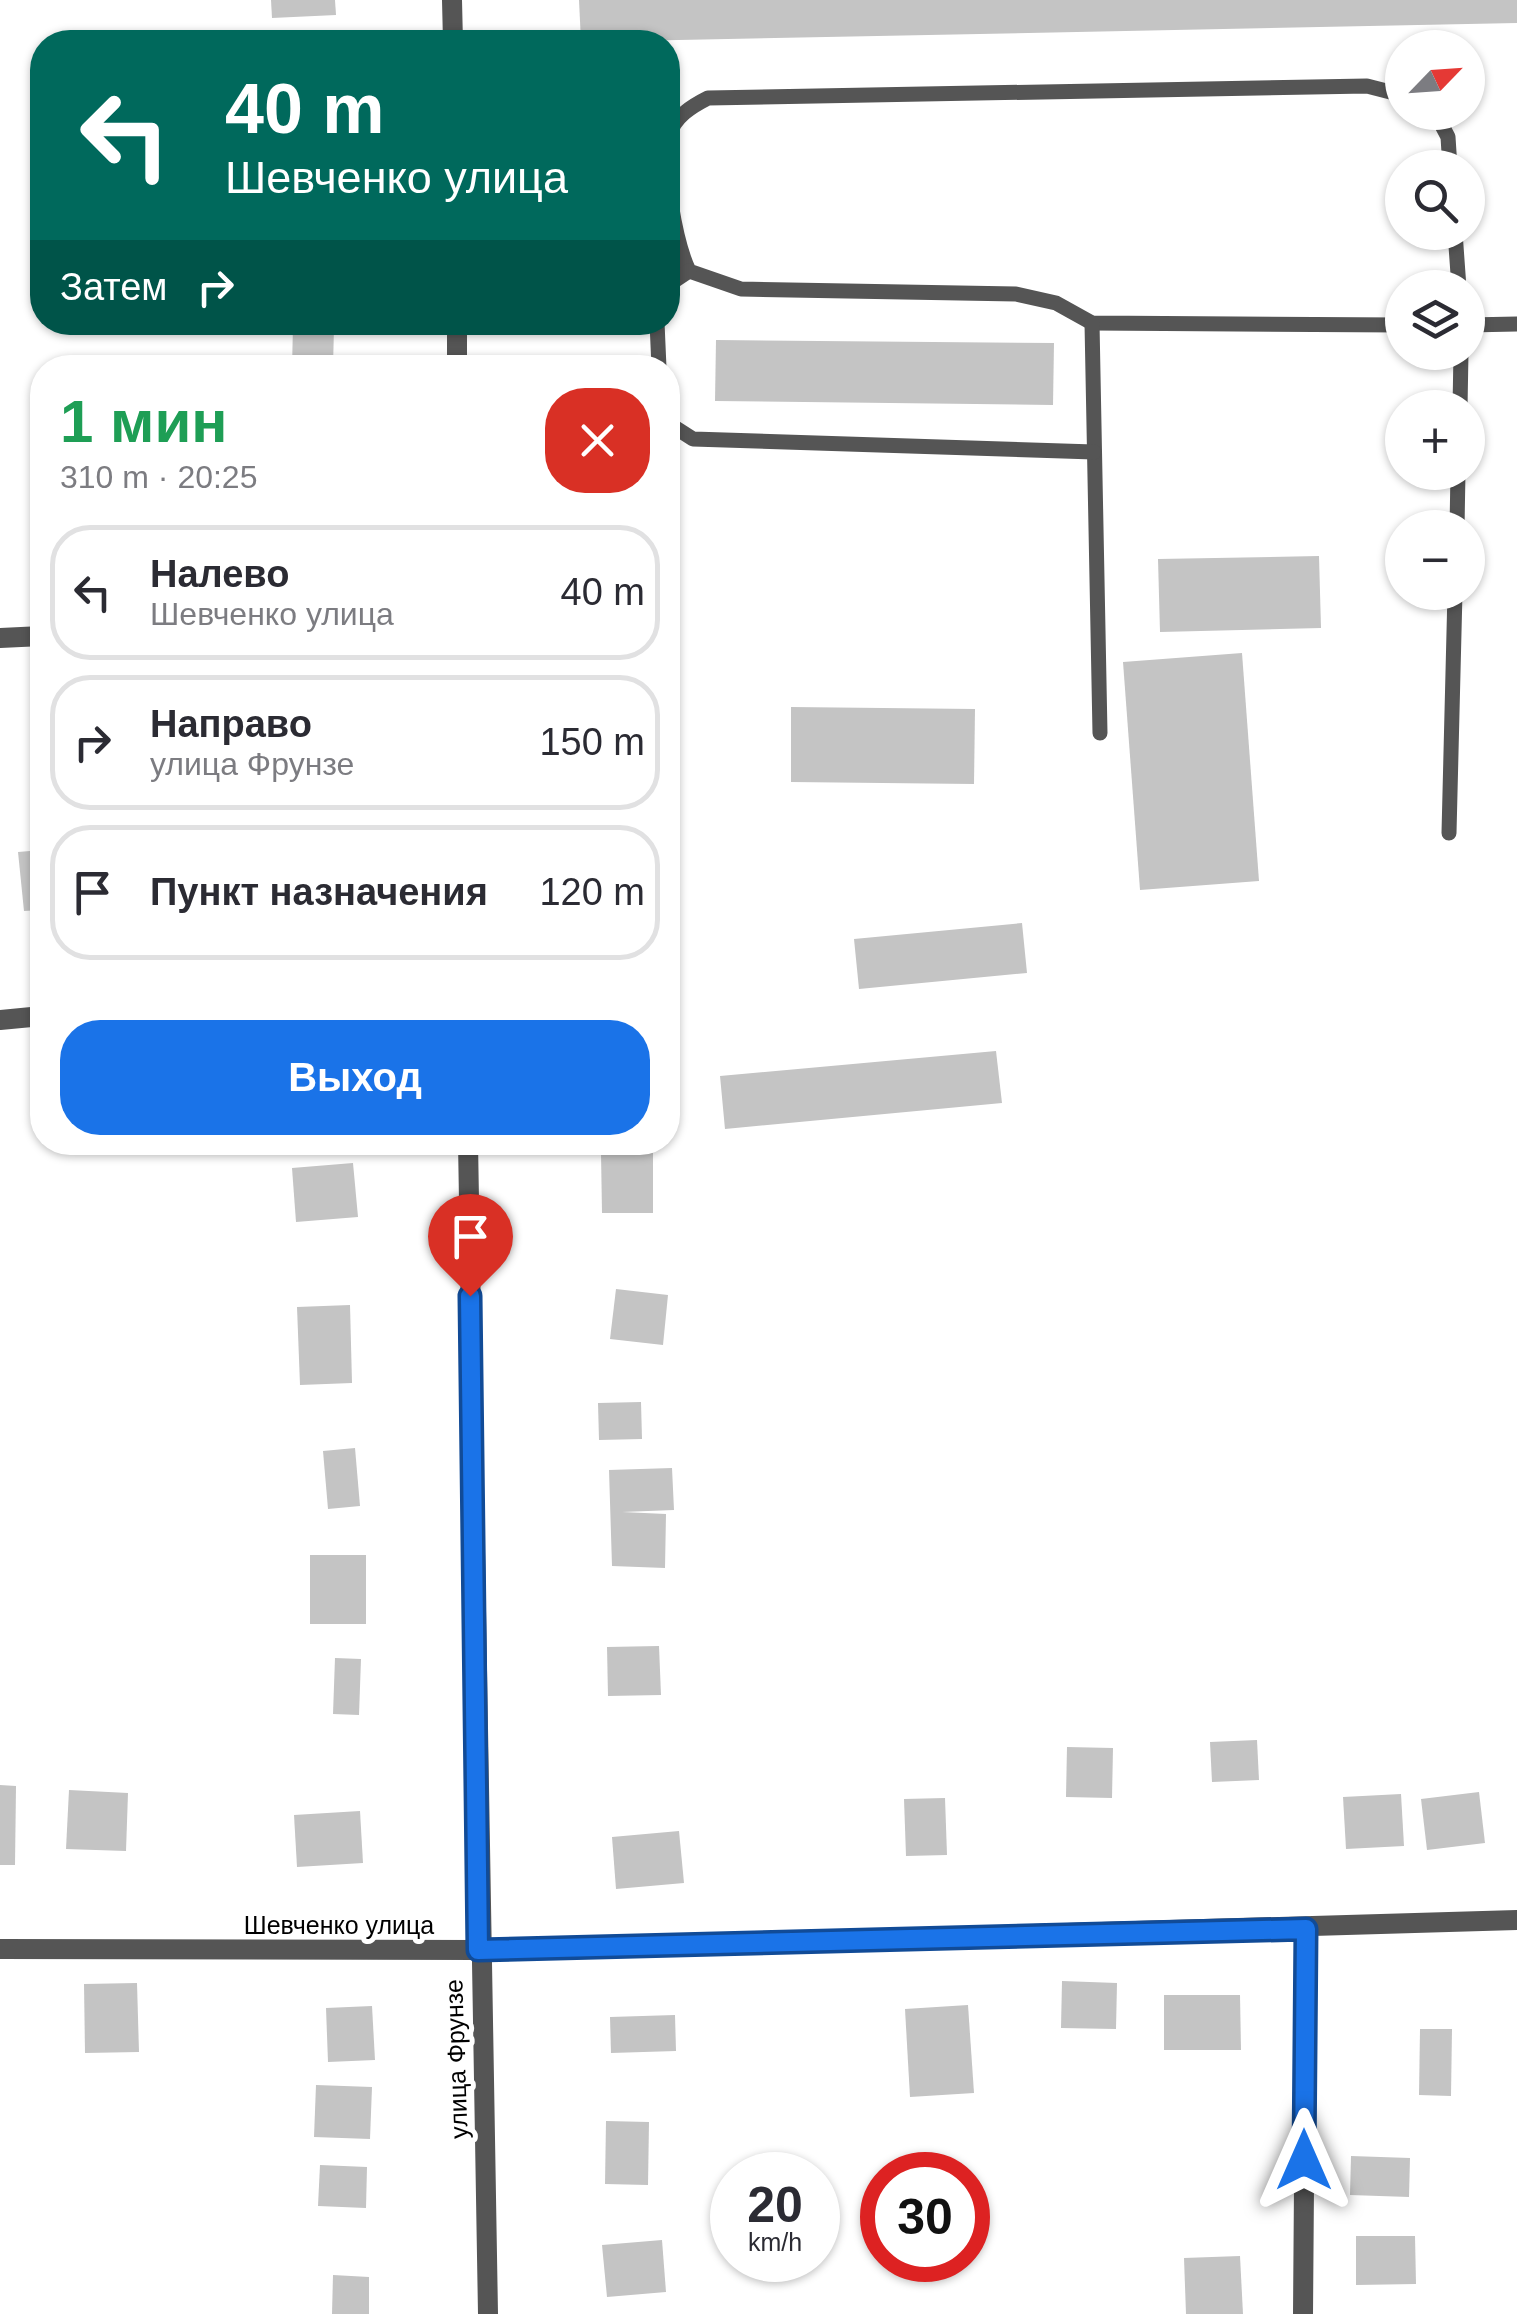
<!DOCTYPE html>
<html lang="ru">
<meta charset="utf-8">
<style>
:root{--surface:#fff;--page:#f2f2f3;--text:#2b2b33;--muted:#7c7c81;--line:#e1e1e2;--accent:#1a73e8}
body{margin:0;font-family:Arial,sans-serif;background:var(--page);color:var(--text);height:100vh;display:flex;flex-direction:column;font-size:38px;white-space:nowrap}
*{box-sizing:border-box;margin:0}
p{font-size:32px;color:var(--muted)}
.icon{flex:none;width:55px;height:55px;fill:none;stroke:currentColor;stroke-width:2;stroke-linecap:round;stroke-linejoin:round}
.map{position:relative;flex:1;overflow:hidden}
.details{position:absolute;left:30px;top:355px;width:650px;height:800px;display:flex;flex-direction:column;background:var(--surface);border-radius:40px;box-shadow:0 2px 8px #0004}
.details>*{flex:none}
.top-card{position:absolute;left:30px;top:30px;width:650px;height:305px;border-radius:40px;box-shadow:0 2px 8px #0004;background:#00695c;color:#fff;overflow:hidden}
.needle{width:65px;rotate:65deg}
.controls{position:absolute;left:1385px;top:30px;display:grid;gap:20px}
.controls a{display:grid;place-items:center;width:100px;height:100px;border-radius:50%;background:var(--surface);box-shadow:0 2px 8px #0004;font-size:50px}
.speed{position:absolute;left:710px;top:2152px;display:flex;gap:20px;font-size:50px;font-weight:700;text-align:center}
.speed>*{display:grid;place-content:center;width:130px;height:130px;border-radius:50%;background:var(--surface);box-shadow:0 2px 8px #0004;line-height:1}
.speed small{font-size:25px;font-weight:400}
.speed .limit{border:15px solid #d22;background:#fff;color:#111}
.pin{position:absolute;display:grid;place-items:center;width:85px;height:85px;color:#fff;margin:-102px -42px;border-radius:50% 50% 50% 0;rotate:-45deg;box-shadow:0 0 10px #0007}
.pin .icon{rotate:45deg}
.me{position:absolute;width:110px;margin:-55px;rotate:0deg;stroke-linejoin:round;filter:drop-shadow(0 0 8px #0008)}
.turn{display:flex;align-items:center;gap:35px;height:210px;padding:0 30px;font-size:45px}
.turn .icon{width:130px;height:130px;stroke-width:2.5}
.turn b{display:block;font-size:70px;line-height:85px}
.then{display:flex;align-items:center;height:95px;padding:0 30px;background:#0003;gap:20px;font-size:38px}
.round{display:grid;place-items:center;flex:none;width:105px;height:105px;border-radius:40px;background:var(--page)}
.headline{display:flex;align-items:center;justify-content:space-between;height:170px;padding:0 30px}
h1{font-size:60px;font-weight:700;line-height:75px;color:#1e9e55}
.primary-button{display:flex;gap:20px;margin-top:auto;padding:20px 30px}
.primary-button a{flex:1;height:115px;border-radius:40px;background:var(--accent);color:#fff;font-size:40px;font-weight:700;line-height:115px;text-align:center}
ul{padding:0;list-style:none}
li{display:flex;align-items:center;gap:30px;height:135px;margin:0 20px 15px;padding:0 10px;border:5px solid var(--line);border-radius:40px}
li div{flex:1}
li b{display:block;font-size:38px}
li em{font-style:normal}
.map>svg:first-child{display:block}
.building{fill:#c4c4c4}
.lines{fill:none;stroke-linecap:round;stroke-linejoin:round}
.lane{stroke:#555;stroke-width:15}
.street{stroke:#555;stroke-width:20}
.route-casing{stroke:#114b97;stroke-width:25}
.route{stroke:#1a73e8;stroke-width:18}
.labels{text-anchor:middle;dominant-baseline:central;stroke-width:10;stroke-linejoin:round;paint-order:stroke}
.street-label{font-size:25px;fill:#000;stroke:#fff}
</style>
<div class="map">
<svg width="1517" height="2314" viewBox="0 0 1517 2314">
<rect width="100%" height="100%" fill="#fff"/>
<g class="building">
<path d="M271 0H335L336 15 272 18Z"/>
<path d="M579 0H1517V23L581 42Z"/>
<path d="M293 325 334 326 333 368H292Z"/>
<path d="M716 340 1054 343 1053 405 715 401Z"/>
<path d="M1319 556 1321 628 1160 632 1158 559Z"/>
<path d="M1242 653 1259 881 1140 890 1123 662Z"/>
<path d="M791 707 975 709 974 784 791 782Z"/>
<path d="M42 850V910L24 911 18 852Z"/>
<path d="M1022 923 1027 973 859 989 854 939Z"/>
<path d="M996 1051 1002 1103 725 1129 720 1076Z"/>
<path d="M601 1153H653V1213H602Z"/>
<path d="M353 1163 358 1217 296 1222 292 1168Z"/>
<path d="M616 1289 668 1295 663 1345 610 1339Z"/>
<path d="M350 1305 352 1383 300 1385 297 1307Z"/>
<path d="M641 1402 642 1439 599 1440 598 1403Z"/>
<path d="M355 1448 360 1506 328 1509 323 1451Z"/>
<path d="M672 1468 674 1510 622 1512 666 1514 665 1568 612 1566 609 1470Z"/>
<rect x="310" y="1555" width="56" height="69"/>
<path d="M659 1646 661 1695 608 1696 607 1647Z"/>
<path d="M335 1658 361 1659 359 1715 333 1714Z"/>
<path d="M1257 1740 1259 1780 1212 1782 1210 1742Z"/>
<path d="M1067 1747 1113 1748 1112 1798 1066 1797Z"/>
<path d="M0 1785 16 1786 15 1865H0Z"/>
<path d="M69 1790 128 1793 126 1851 66 1849Z"/>
<path d="M1479 1792 1485 1843 1427 1850 1421 1799Z"/>
<path d="M1401 1794 1404 1846 1346 1849 1343 1797Z"/>
<path d="M945 1798 947 1855 906 1856 904 1799Z"/>
<path d="M360 1811 363 1863 297 1867 294 1815Z"/>
<path d="M679 1831 684 1883 616 1889 612 1837Z"/>
<path d="M1062 1981 1117 1983 1116 2029 1061 2028Z"/>
<path d="M137 1983 139 2052 85 2053 84 1984Z"/>
<path d="M1164 1995H1240L1241 2050H1164Z"/>
<path d="M968 2005 974 2093 910 2097 905 2009Z"/>
<path d="M372 2006 375 2060 328 2062 326 2008Z"/>
<path d="M675 2015 676 2051 611 2053 610 2017Z"/>
<path d="M1420 2029H1452L1451 2096 1419 2095Z"/>
<path d="M316 2085 372 2087 370 2139 314 2137Z"/>
<path d="M606 2121 649 2122 648 2185 605 2184Z"/>
<path d="M1351 2156 1410 2158 1409 2197 1350 2195Z"/>
<path d="M320 2165 367 2167 366 2208 318 2206Z"/>
<path d="M1356 2236H1415L1416 2284 1356 2285Z"/>
<path d="M662 2240 666 2292 607 2297 602 2245Z"/>
<path d="M1240 2256 1243 2314H1186L1184 2258Z"/>
<path d="M333 2275 369 2277V2314H332Z"/>
</g>
<g class="lines">
<g class="lane">
<path d="M1402 95 1367 86 708 98C692 106 674 117 669 136 661 165 676 244 689 271L741 289 1016 294 1056 303 1092 323 1402 325"/>
<path d="M1435 112 1448 137 1450 168"/>
<path d="M1455 232 1459 288"/>
<path d="M668 285 689 271"/>
<path d="M657 322 659 368"/>
<path d="M1092 323 1100 733"/>
<path d="M1468 325 1517 324"/>
<path d="M1460 408 1461 352"/>
<path d="M668 423 693 439 1094 452"/>
<path d="M1457 528 1458 472"/>
<path d="M1449 833 1455 592"/>
</g>
<g class="street">
<path d="M452 0 453 42"/>
<path d="M457 322V368"/>
<path d="M0 638 42 636"/>
<path d="M0 1020 42 1016"/>
<path d="M468 1142 488 2314"/>
<path d="M0 1949 479 1950 1517 1920"/>
<path d="M1303 2314 1306 1929"/>
</g>
</g>
<g class="lines">
<g class="route-casing">
<path id="route" d="M470 1296 478 1950 1306 1929 1304 2160"/>
</g>
<use href="#route" class="route"/>
</g>
<g class="labels">
<g class="street-label">
<text x="339" y="1925">Шевченко улица</text>
<text transform="translate(456 2059) rotate(-92)">улица Фрунзе</text>
</g>
</g>
</svg>
<div class="controls">
<a><svg class="needle" viewBox="-14 -14 28 28"><path d="M0-13l5 13h-10z" fill="#e53935"/><path d="M0 13l5-13h-10z" fill="#7c7c81"/></svg></a>
<a><svg class="icon" aria-label="search" viewBox="0 0 24 24"><circle cx="10" cy="10" r="6"/><path d="M15 15l6 6"/></svg></a>
<a><svg class="icon" aria-label="layers" viewBox="0 0 24 24"><path d="M12 4l9 5-9 5-9-5zM3 14l9 5 9-5"/></svg></a>
<a>+</a>
<a>−</a>
</div>
<div class="speed"><div>20<small>km/h</small></div><div class="limit">30</div></div>
<div class="pin" style="left:470px;top:1296px;background:#d93025"><svg class="icon" aria-label="arrive" viewBox="0 0 24 24"><path d="M6 21V4h12l-3 4 3 4H6"/></svg></div>
<svg class="me" style="left:1304px;top:2160px" viewBox="-20 -20 40 40"><path d="M0-17L14 15 0 8-14 15z" fill="#1a73e8" stroke="#fff" stroke-width="4"/></svg>
<div class="top-card">
<div class="turn"><svg class="icon" aria-label="left" viewBox="0 0 24 24"><path d="M17 20v-9H6M10 6l-5 5 5 5"/></svg><div><b>40 m</b>Шевченко улица</div></div>
<div class="then">Затем<svg class="icon" aria-label="right" viewBox="0 0 24 24"><path d="M7 20v-9h11M14 6l5 5-5 5"/></svg></div>
</div>
<section class="details">
<div class="headline"><div><h1>1 мин</h1><p>310 m · 20:25</p></div><a class="round" style="background:#d93025;color:#fff"><svg class="icon" aria-label="close" viewBox="0 0 24 24"><path d="M6 6l12 12M18 6L6 18"/></svg></a></div>
<ul>
<li><svg class="icon" aria-label="left" viewBox="0 0 24 24"><path d="M17 20v-9H6M10 6l-5 5 5 5"/></svg><div><b>Налево</b><p>Шевченко улица</p></div><em>40 m</em></li>
<li><svg class="icon" aria-label="right" viewBox="0 0 24 24"><path d="M7 20v-9h11M14 6l5 5-5 5"/></svg><div><b>Направо</b><p>улица Фрунзе</p></div><em>150 m</em></li>
<li><svg class="icon" aria-label="arrive" viewBox="0 0 24 24"><path d="M6 21V4h12l-3 4 3 4H6"/></svg><div><b>Пункт назначения</b></div><em>120 m</em></li>
</ul>
<div class="primary-button"><a>Выход</a></div>
</section>
</div>
